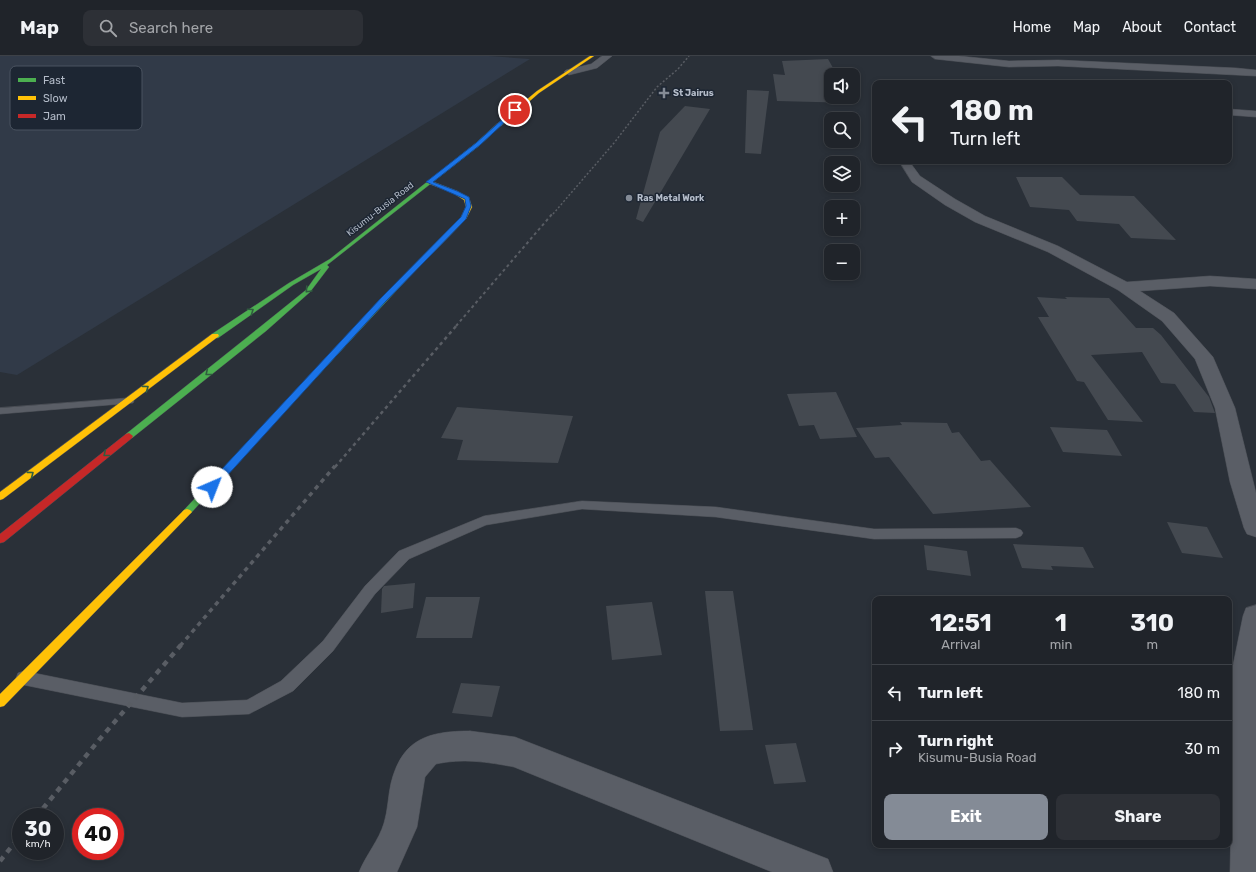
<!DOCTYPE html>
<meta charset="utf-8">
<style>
:root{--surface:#20242a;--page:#2d3036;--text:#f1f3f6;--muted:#a2a4a8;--line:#3d4147;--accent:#848b96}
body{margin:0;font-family:Rubik,sans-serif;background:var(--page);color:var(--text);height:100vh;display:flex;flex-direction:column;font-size:15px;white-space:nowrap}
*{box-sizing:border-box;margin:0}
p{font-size:13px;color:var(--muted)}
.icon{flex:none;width:22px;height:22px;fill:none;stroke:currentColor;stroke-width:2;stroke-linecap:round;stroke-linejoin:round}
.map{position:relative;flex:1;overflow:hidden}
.side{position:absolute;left:872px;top:540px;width:360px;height:252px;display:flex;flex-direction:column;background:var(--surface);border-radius:8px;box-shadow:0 2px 6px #0003,0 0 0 1px var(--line)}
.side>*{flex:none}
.guide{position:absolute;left:872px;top:24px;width:360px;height:84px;border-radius:8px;box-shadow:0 2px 6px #0003,0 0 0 1px var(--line);background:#20242a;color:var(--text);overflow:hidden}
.tools{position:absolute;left:824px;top:12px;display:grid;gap:8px}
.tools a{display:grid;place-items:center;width:36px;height:36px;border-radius:8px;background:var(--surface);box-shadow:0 2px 6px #0003,0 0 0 1px var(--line);font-size:20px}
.speed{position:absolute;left:12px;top:752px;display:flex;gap:8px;font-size:20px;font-weight:700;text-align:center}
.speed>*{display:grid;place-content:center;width:52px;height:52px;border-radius:50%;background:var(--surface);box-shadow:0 2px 6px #0003,0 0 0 1px var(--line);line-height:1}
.speed small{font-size:10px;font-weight:400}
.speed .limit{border:6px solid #d22;background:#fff;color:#111}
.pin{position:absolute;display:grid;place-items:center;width:34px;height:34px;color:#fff;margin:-17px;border:2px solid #fff;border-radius:50%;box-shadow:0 1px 4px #0007}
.me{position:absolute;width:44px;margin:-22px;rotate:44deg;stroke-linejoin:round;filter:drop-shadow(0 0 3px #0008)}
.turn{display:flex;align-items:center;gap:14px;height:84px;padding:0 12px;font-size:18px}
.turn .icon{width:52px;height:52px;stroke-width:2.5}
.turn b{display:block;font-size:28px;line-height:34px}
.eta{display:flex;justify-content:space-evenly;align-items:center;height:68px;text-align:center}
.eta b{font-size:24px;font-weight:700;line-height:28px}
.button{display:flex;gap:8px;margin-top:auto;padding:8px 12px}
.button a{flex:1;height:46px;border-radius:8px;background:var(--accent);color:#fff;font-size:16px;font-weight:700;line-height:46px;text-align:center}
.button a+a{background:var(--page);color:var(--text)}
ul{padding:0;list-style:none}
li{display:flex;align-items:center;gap:12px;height:56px;padding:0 12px;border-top:1px solid var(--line)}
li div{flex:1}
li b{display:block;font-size:15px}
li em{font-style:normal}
header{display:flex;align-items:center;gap:24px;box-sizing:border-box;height:56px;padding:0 20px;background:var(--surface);border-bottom:1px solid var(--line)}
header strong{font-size:19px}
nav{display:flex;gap:22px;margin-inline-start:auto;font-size:14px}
.search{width:280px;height:36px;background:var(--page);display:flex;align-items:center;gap:10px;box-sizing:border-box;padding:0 14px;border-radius:8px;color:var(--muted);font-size:15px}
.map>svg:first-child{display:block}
.airport{fill:#313a48}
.building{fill:#444950}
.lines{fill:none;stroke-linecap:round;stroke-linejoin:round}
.lane-casing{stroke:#484c53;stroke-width:1}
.street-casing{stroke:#484c53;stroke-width:1}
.fast-casing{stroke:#484c53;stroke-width:1}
.slow-casing{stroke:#484c53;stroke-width:1}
.jam-casing{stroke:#484c53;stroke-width:1}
.lane{fill:#5a5e66;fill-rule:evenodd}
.street{fill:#5a5e66;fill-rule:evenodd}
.fast{fill:#4caf50;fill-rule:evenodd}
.slow{fill:#ffc107;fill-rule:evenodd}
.jam{fill:#c62828;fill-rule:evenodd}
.rail-far4{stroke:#595d64;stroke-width:1.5;stroke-dasharray:2 2;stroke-linecap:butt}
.rail-far3{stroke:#595d64;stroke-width:2;stroke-dasharray:3 3;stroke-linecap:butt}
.rail-far2{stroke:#595d64;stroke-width:2.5;stroke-dasharray:3.5 3.5;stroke-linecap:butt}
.rail-far1{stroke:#595d64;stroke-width:3.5;stroke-dasharray:4.5 4.5;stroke-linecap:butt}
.rail{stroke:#595d64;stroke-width:4.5;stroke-dasharray:5.5 5.5;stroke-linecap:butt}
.oneway{stroke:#305d3f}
.route{fill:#1a73e8;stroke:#114b97}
.poi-dot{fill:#848b96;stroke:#1d2633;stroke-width:1.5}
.labels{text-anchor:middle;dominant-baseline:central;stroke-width:3;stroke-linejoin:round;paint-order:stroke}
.far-poi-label{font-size:9px;font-weight:bold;fill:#b4bcc9;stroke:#1d2633;text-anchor:start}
.far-street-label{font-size:9px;fill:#b4bcc9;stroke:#1d2633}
.key{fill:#1d2633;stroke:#4a5360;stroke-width:1}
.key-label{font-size:11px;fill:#b4bcc9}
</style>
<header>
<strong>Map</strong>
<div class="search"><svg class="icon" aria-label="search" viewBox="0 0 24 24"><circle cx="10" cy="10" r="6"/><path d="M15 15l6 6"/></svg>Search here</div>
<nav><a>Home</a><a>Map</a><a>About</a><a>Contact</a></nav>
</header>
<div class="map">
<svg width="1256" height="816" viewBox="0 0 1256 816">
<rect width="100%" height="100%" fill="#2a3038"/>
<path class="airport" d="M0 0H489L530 3 17 319 0 316Z"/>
<g class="building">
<path d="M828 3 837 19H831V41H850L854 47 777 45 773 18 785 19 782 5Z"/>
<path d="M747 34 769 35 761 98 745 97Z"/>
<path d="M685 50 710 53 643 166 636 163 660 76Z"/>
<path d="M1016 121H1062L1080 139 1134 140 1176 184 1131 182 1119 168 1077 165 1069 154 1030 151Z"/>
<path d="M1037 241 1067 243 1065 241 1109 242 1136 272H1153L1161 279 1209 341 1215 357 1194 356 1175 328 1161 327 1142 296 1091 299 1143 366 1108 364 1084 326 1077 325 1038 261H1049Z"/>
<path d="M836 336 857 381 820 383 814 369 799 370 787 338Z"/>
<path d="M457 351 573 360 558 407 457 404 463 384 441 382Z"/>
<path d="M900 366 947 367 952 377 959 376 981 405 990 404 1031 451 933 458 889 401 875 402 856 372 902 369Z"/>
<path d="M1050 371 1107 374 1122 400 1063 396Z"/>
<path d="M1167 466 1207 471 1223 502 1182 497Z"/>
<path d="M1013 488 1083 491 1094 512 1051 510 1053 514 1022 512Z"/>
<path d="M924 489 967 495 971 520 927 514Z"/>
<path d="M415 527 413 552 381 557 382 533 384 530Z"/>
<path d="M705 535H733L753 674 720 675Z"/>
<path d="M426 541H480L472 582H416Z"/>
<path d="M652 546 662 599 612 604 606 550Z"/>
<path d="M461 627 500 630 492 661 452 657Z"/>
<path d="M796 687 806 726 774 728 765 689Z"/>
</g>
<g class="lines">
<g class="lane-casing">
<g id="lane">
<path d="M129 342 133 343 134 345 133 347 0 358V352Z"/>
<path d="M582 445 716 451 874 473 1016 472 1021 474 1023 477 1021 480 1016 482 874 483 716 461 582 453 486 469 409 503 375 538 333 595 293 635 249 658 182 661 24 629 18 627 16 622 18 617 24 615 182 647 247 644 281 625 323 585 365 530 399 495 484 460Z"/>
</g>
</g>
<g class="street-casing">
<g id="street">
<path d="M602 0H612L597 12 569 19 564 16 566 14 591 8Z"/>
<path d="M931 0H959L1009 5 1058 4 1236 12 1256 14V20L1058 10 1009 11 935 3Z"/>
<path d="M1229 53 1256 55V61L1229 59Z"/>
<path d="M899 105H909L920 120 955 143 985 160 1058 190 1127 226 1210 220 1256 223V233L1210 230 1140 235 1174 257 1213 301 1235 352 1256 437V481L1247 478 1244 472 1230 426 1215 352 1195 303 1162 265 1118 234 1048 196 975 166 945 149 912 126Z"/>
<path d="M1256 549V816H1230L1232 721 1231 619 1243 560 1246 552Z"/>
<path d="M470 675 515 681 828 803 833 816H772L514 711C488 706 462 702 436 708L425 721 417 771 397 816H359C366 799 379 784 384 767 388 754 388 740 391 727 402 683 428 675 470 675Z"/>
</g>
</g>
<g class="fast-casing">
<g id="fast">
<path d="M497 68 501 69 480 89 327 209 329 211 310 236 266 275 132 382H126L125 380 126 378 260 271 306 234 321 213 293 229 218 282H212V278L289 227 330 203 476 87Z"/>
<path d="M407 218 410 220 409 221 190 458H184L182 456 184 454 405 219Z"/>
</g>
</g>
<g class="slow-casing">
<g id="slow">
<path d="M590 0H594L539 37 501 70H497V68L537 35Z"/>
<path d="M427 125H431L457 135 469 142 472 151 466 163 409 221 407 222 404 220 405 219 461 161 466 151 464 144 453 137 427 127Z"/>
<path d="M212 278H218L219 280 3 443 0 444V436Z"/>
<path d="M187 453 190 454 192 456 190 458 4 650 0 651V638L184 454Z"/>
</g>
</g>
<g class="jam-casing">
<path id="jam" d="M129 377 133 380 132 382 4 486 0 487V478L126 378Z"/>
</g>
<use href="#lane" class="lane"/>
<use href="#street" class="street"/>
<use href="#fast" class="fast"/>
<use href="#slow" class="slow"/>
<use href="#jam" class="jam"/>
<path class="rail-far4" d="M553 158 614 87 657 31 678 13 689 0"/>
<path class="rail-far3" d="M456 270 553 157"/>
<path class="rail-far2" d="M335 411 457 269"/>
<path class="rail-far1" d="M180 590 335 410"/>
<g class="rail">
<path d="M36 761 99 684 181 589"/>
<path d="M0 805 21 779"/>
</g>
</g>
<defs><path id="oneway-chevron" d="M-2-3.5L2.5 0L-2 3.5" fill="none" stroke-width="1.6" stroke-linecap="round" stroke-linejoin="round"/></defs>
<g class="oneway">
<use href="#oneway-chevron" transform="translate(308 234) rotate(133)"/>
<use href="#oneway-chevron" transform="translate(251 255) rotate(-35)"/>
<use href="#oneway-chevron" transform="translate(208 317) rotate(141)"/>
<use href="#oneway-chevron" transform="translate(146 332) rotate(-36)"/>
<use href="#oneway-chevron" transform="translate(106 398) rotate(141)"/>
<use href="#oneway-chevron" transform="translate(31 418) rotate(-37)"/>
</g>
<path class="route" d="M514 53 518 54 480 89 433 126 457 135 469 141 471 150 466 163 386 245 215 433H208L207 431 208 428 381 242 461 161 466 150 465 143 426 126 476 87Z"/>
<g class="poi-dot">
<path d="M662 31h4v4h4v4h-4v4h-4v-4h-4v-4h4z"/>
<circle cx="629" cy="142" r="4"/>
</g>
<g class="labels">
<g class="far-poi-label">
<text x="673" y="37">St Jairus</text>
<text x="637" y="142">Ras Metal Work</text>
</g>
<g class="far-street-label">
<text transform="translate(380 153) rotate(-38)">Kisumu-Busia Road</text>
</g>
</g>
<rect x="10" y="10" width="132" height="64" rx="6" class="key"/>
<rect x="18" y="22" width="18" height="4" fill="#4caf50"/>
<rect x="18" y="40" width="18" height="4" fill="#ffc107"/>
<rect x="18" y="58" width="18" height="4" fill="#c62828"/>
<g class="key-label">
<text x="43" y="28">Fast</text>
<text x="43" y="46">Slow</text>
<text x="43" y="64">Jam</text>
</g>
</svg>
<div class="tools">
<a><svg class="icon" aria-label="sound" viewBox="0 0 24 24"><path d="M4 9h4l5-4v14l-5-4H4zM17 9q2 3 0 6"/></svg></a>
<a><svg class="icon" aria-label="search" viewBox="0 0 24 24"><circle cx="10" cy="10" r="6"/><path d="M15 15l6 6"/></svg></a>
<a><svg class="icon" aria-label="layers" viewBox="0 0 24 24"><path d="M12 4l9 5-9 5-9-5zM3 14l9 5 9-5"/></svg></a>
<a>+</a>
<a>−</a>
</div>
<div class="speed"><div>30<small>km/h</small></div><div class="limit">40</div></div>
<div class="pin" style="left:515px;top:54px;background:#d93025"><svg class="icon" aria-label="arrive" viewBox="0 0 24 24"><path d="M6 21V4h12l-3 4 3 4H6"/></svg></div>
<svg class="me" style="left:212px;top:431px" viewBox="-20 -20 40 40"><circle r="19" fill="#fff"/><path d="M0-13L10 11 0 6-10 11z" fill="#1a73e8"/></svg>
<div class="guide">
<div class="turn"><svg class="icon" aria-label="left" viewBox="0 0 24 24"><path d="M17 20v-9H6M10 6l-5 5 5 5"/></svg><div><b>180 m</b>Turn left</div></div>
</div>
<section class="side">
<div class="eta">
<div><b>12:51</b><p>Arrival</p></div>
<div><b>1</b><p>min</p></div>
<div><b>310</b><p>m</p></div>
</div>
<ul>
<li><svg class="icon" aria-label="left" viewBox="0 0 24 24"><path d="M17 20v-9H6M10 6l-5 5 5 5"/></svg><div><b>Turn left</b></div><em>180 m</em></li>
<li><svg class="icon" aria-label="right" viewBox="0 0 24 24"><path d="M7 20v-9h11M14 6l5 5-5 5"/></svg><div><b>Turn right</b><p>Kisumu-Busia Road</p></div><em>30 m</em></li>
</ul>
<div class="button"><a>Exit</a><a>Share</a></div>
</section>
</div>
